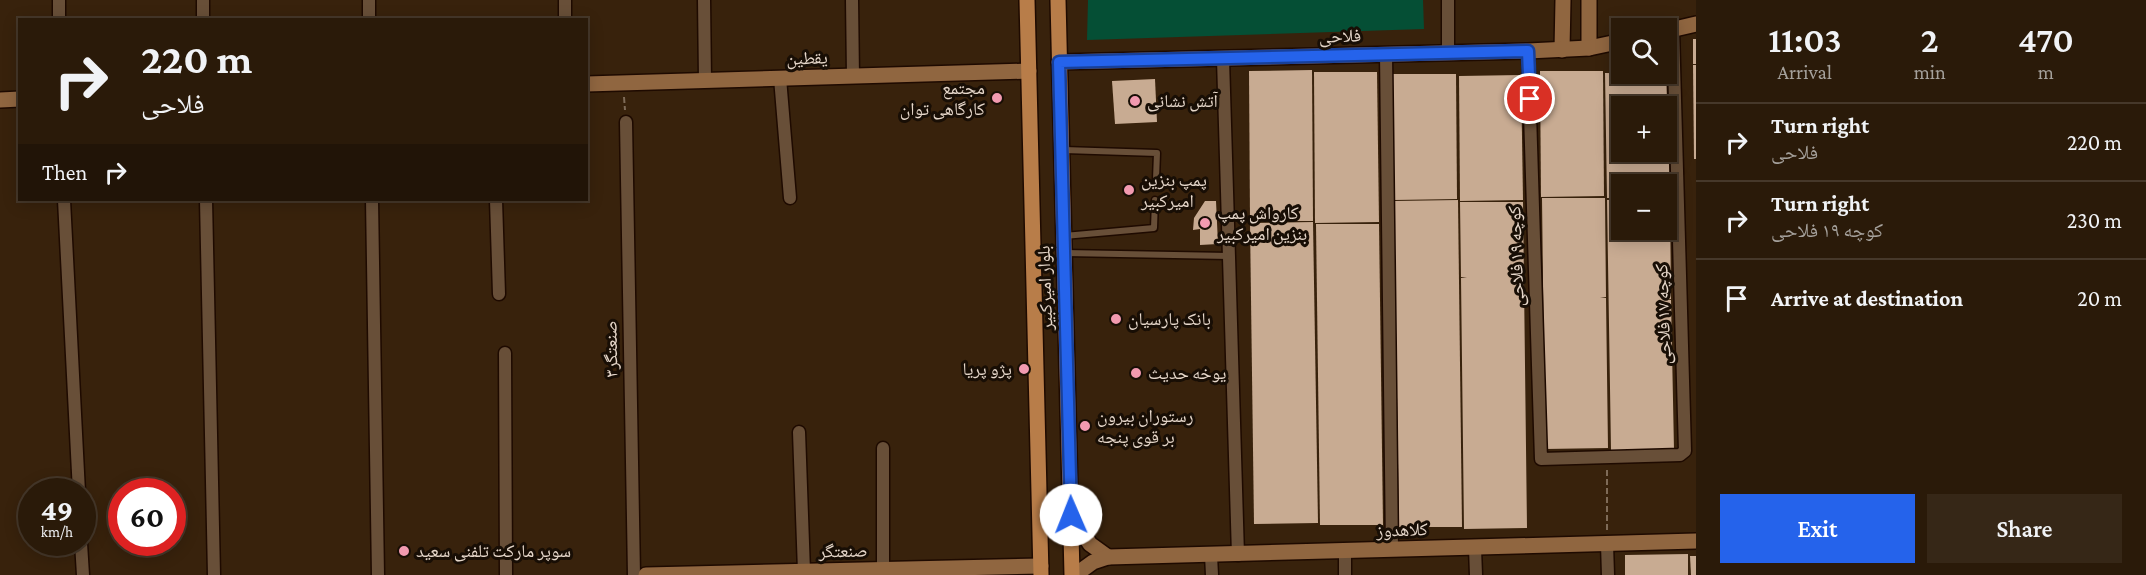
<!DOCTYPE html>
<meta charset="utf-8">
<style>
:root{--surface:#2a1a09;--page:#362717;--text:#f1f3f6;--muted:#a5a19c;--line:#46382a;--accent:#2563eb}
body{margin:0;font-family:"Crimson Pro","Noto Naskh Arabic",serif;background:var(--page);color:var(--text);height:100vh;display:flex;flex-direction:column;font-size:22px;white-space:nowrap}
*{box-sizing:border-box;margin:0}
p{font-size:20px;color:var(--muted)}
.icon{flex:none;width:33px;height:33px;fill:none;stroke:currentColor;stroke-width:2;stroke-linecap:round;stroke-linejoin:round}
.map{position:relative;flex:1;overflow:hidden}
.details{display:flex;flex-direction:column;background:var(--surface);width:450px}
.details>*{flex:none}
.guide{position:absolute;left:18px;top:18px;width:570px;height:183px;border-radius:0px;box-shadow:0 3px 15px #0003,0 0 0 2px var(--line);background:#2a1a09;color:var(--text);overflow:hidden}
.tools{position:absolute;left:1611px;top:18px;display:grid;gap:12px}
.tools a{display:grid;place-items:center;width:66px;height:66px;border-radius:0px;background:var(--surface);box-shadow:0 3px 15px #0003,0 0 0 2px var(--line);font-size:30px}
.speed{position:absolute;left:18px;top:478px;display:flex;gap:12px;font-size:30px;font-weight:700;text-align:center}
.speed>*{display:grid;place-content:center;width:78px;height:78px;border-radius:50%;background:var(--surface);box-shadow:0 3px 15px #0003,0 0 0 2px var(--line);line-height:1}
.speed small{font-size:15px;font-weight:400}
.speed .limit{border:9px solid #d22;background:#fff;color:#111}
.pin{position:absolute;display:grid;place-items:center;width:51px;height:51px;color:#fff;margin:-26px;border:3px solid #fff;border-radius:50%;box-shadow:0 2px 6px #0007}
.me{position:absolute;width:66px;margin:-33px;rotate:359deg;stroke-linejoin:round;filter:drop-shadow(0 0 4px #0008)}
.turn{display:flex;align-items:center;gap:21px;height:126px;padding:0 24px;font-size:27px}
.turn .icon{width:78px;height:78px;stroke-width:2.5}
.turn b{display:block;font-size:42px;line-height:51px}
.then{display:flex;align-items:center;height:57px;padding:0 24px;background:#0003;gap:12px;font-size:22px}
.eta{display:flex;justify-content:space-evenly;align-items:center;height:102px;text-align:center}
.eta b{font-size:36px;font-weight:600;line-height:42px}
.primary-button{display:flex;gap:12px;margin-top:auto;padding:12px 24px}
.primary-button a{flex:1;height:69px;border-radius:0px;background:var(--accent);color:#fff;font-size:24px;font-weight:600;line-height:69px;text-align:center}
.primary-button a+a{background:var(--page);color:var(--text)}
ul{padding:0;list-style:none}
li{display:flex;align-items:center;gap:18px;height:78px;padding:0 24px;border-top:2px solid var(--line)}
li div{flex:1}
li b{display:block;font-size:22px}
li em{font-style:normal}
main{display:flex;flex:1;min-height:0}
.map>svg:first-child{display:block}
.green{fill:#054f35}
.building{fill:#c8ab92;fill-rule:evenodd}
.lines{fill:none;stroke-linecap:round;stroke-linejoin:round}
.lane-casing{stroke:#1e0a00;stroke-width:9}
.street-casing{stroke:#1e0a00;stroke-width:15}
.secondary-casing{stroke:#1e0a00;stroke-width:18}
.primary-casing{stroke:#1e0a00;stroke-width:18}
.path{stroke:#7e6b58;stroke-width:2;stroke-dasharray:6 3;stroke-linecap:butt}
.lane{stroke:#684f38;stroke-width:6}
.street{stroke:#684f38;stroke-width:12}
.secondary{stroke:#906640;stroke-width:15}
.primary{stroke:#b87d49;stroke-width:15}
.route-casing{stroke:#184099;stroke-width:15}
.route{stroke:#2563eb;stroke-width:10}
.poi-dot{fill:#f29ab0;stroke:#180e05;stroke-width:2}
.labels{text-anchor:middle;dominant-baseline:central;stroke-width:6;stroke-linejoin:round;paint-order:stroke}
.street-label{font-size:18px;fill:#e6d7ca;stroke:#180e05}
.poi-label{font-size:18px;fill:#e6d7ca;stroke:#180e05;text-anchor:start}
</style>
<main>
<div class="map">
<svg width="1696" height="575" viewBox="0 0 1696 575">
<rect width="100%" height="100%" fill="#38220c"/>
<path class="green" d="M1088 0H1423L1424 29 1087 40Z"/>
<g class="building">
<rect x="1693" y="39" width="3" height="25"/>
<path d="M1693 65H1696V159H1694Z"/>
<path d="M1666 69 1670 198H1666V184H1622V198H1607L1605 73 1666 74ZM1622 106H1666V152H1622Z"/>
<path d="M1312 70 1313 221H1250L1249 71Z"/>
<path d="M1540 71H1603L1604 196 1541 197Z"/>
<path d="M1314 72H1377L1379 222 1315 223Z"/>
<path d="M1393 74H1456L1457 199 1394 200Z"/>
<path d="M1521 75 1523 200 1460 201 1459 76Z"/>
<path d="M1155 79 1157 122 1115 124 1112 81Z"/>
<path d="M1542 198H1605L1606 297 1600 298H1606L1608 448 1545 449Z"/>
<path d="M1666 199H1670L1671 299 1665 300H1671L1674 450H1611L1607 200H1622V230H1666Z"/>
<path d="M1458 200 1462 527H1399L1394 201Z"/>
<path d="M1205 201H1216L1218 244 1200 245V229L1193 230 1194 218Z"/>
<path d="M1460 202H1523L1527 528 1464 529 1461 278 1467 277H1461Z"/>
<path d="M1313 222 1318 523 1254 524 1250 223Z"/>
<path d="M1316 224H1379L1383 525H1320Z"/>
<path d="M1688 554V575H1625V555Z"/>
<path d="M1690 556H1696V575H1691Z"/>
</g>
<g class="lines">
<g class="lane-casing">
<g id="lane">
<path d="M1064 150 1157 153 1156 179"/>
<path d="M1064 236 1154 228 1155 200"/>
<path d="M1065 253 1229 256"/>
</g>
</g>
<g class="street-casing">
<g id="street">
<path d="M59 0V20"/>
<path d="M203 0V20"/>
<path d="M369 0V20"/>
<path d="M565 0V20"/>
<path d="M704 0 705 80"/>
<path d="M852 0 853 76"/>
<path d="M1448 0V52"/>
<path d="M1528 51 1541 459 1680 455 1685 451 1673 30"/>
<path d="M1386 54 1392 550"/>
<path d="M1223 59 1238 555"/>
<path d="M780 78 790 198"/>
<path d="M626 122 634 575"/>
<path d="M64 200 79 492"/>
<path d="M206 200 214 575"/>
<path d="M372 200 378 575"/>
<path d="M496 200 499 294"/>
<path d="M505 353 506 575"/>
<path d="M799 432 804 571"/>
<path d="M81 543 83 575"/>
<path d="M1607 544 1608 575"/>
<path d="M1475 548 1476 575"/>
<path d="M1345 551V575"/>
<path d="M1211 555 1212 575"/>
<path d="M883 569V448"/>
</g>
</g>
<g class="secondary-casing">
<g id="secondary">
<path d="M1666 31 1696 24"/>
<path d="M1589 48V0"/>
<path d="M1562 50 1563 0"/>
<path d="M1059 62 1528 51 1589 48 1622 41"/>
<path d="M586 84 1029 71"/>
<path d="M0 100 20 99"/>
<path d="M1071 515 1090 544 1108 557"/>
<path d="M646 575 1041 566"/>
<path d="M1075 575 1093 562 1108 557 1696 541"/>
</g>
</g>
<g class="primary-casing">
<g id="primary">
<path d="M1027 0 1041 575"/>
<path d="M1058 0 1072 575"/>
</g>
</g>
<g class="path">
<path d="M624 97 625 110"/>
<path d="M1607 470V530"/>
</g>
<use href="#lane" class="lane"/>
<use href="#street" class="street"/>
<use href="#secondary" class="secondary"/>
<use href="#primary" class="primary"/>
</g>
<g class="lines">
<g class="route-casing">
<path id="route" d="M1071 515 1059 62 1528 51 1530 99"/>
</g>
<use href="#route" class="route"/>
</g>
<g class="poi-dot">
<circle cx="997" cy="98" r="6"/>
<circle cx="1135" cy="101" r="6"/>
<circle cx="1129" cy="190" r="6"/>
<circle cx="1205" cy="223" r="6"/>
<circle cx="1116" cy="319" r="6"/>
<circle cx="1024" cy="369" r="6"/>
<circle cx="1136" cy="373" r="6"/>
<circle cx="1085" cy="426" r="6"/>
<circle cx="404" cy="551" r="6"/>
</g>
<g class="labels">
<g class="street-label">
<text transform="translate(1340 36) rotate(-2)">فلاحی</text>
<text transform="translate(807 58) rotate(-2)">یقطین</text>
<text transform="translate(1516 256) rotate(-92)">کوچه ۱۹ فلاحی</text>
<text transform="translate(1045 288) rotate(-92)">بلوار امیرکبیر</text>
<text transform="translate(1663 314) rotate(-92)">کوچه ۱۷ فلاحی</text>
<text transform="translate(611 349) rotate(-91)">صنعتگر۳</text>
<text transform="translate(1402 530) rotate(-2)">کلاهدوز</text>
<text transform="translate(843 551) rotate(-1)">صنعتگر</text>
</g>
<g class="poi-label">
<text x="985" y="88" text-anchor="end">مجتمع<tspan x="985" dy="21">کارگاهی توان</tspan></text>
<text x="1147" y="101">آتش نشانی</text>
<text x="1141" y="180">پمپ بنزین<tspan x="1141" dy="21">امیرکبیر</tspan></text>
<text x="1217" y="213">کارواش پمپ<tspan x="1217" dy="21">بنزین امیرکبیر</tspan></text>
<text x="1128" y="319">بانک پارسیان</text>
<text x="1012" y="369" text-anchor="end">پژو پریا</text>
<text x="1148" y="373">یوخه حدیث</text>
<text x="1097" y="416">رستوران بیرون<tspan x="1097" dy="21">بر قوی پنجه</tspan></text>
<text x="416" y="551">سوپر مارکت تلفنی سعید</text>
</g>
</g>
</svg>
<div class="tools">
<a><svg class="icon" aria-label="search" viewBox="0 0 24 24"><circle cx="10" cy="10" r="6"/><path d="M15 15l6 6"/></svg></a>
<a>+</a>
<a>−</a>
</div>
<div class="speed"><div>49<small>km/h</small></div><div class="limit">60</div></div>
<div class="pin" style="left:1530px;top:99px;background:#d93025"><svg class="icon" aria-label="arrive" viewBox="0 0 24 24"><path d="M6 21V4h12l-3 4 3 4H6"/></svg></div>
<svg class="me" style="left:1071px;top:515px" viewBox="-20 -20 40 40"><circle r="19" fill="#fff"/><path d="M0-13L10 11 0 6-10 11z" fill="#2563eb"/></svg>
<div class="guide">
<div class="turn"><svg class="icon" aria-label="right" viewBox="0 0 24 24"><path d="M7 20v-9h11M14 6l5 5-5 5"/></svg><div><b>220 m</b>فلاحی</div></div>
<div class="then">Then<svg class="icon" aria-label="right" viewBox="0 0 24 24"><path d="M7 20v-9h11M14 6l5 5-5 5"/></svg></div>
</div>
</div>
<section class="details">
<div class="eta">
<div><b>11:03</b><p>Arrival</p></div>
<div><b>2</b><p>min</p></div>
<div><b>470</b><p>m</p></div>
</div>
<ul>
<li><svg class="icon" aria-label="right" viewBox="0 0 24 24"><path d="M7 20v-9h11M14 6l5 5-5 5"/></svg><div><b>Turn right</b><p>فلاحی</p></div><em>220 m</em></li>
<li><svg class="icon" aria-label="right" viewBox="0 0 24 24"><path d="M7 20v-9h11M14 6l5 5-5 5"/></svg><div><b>Turn right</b><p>کوچه ۱۹ فلاحی</p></div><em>230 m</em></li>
<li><svg class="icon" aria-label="arrive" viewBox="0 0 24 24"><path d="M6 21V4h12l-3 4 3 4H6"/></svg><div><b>Arrive at destination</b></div><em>20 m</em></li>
</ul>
<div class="primary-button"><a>Exit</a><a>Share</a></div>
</section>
</main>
